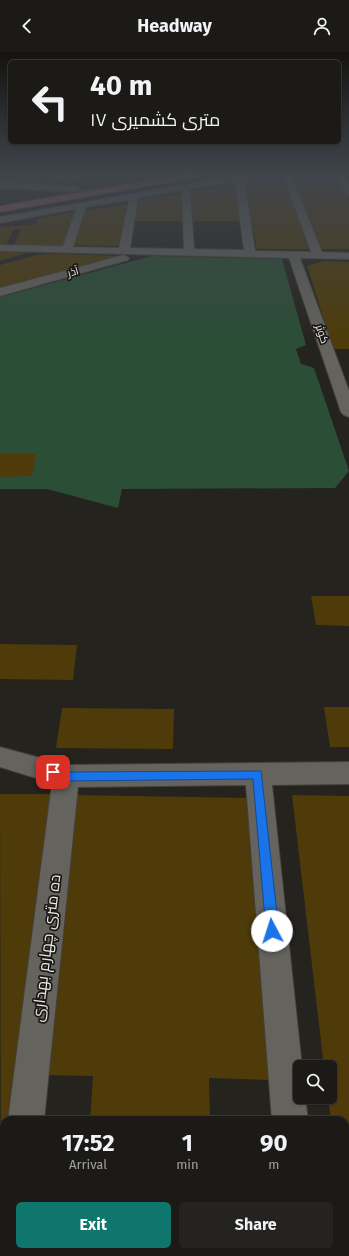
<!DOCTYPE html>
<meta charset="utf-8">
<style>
:root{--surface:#1c1a16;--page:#25231f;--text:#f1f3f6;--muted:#a0a1a1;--line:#3a3835;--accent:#0f766e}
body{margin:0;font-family:"Fira Sans",Cairo,sans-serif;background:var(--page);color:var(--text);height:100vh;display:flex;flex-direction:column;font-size:15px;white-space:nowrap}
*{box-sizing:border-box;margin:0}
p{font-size:13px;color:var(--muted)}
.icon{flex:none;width:22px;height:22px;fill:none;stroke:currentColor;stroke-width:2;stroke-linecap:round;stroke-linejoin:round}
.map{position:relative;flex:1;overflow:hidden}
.drawer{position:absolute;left:0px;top:1064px;width:349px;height:140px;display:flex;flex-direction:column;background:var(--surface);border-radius:12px 12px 0 0;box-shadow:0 1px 3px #0004,0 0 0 1px var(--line)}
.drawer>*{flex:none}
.hud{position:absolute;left:8px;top:8px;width:333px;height:84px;border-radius:6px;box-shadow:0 1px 3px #0004,0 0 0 1px var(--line);background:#1c1a16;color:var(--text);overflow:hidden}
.controls{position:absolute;left:293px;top:1008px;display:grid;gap:8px}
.controls a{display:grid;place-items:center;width:44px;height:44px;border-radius:6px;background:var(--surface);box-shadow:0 1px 3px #0004,0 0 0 1px var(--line);font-size:20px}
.pin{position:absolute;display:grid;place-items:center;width:34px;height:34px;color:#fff;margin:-17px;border-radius:8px;box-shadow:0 2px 6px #0006}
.me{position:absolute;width:44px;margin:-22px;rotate:355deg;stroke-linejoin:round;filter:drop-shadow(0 0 3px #0008)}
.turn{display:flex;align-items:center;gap:14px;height:84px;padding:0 16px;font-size:18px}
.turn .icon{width:52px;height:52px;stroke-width:2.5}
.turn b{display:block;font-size:28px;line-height:34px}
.eta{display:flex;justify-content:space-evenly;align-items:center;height:68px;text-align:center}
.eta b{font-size:24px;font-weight:700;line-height:28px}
.action{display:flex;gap:8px;margin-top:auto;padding:8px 16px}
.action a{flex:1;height:46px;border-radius:6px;background:var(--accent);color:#fff;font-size:16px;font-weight:700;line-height:46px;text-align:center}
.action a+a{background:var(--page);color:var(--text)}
header{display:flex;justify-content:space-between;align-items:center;height:52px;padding:0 16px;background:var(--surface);font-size:18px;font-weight:700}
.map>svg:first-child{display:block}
.green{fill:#2b4e36}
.building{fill:#4e3b09}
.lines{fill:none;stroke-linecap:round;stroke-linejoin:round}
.minor-casing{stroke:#43413d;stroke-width:2}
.major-casing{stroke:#43413d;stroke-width:2}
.minor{fill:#65635d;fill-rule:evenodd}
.major{fill:#ad5f66;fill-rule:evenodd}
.route{fill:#1a73e8;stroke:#114b97}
.labels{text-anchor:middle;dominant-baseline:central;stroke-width:3.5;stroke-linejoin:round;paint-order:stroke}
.far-street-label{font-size:11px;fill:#e9e8e4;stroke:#1b1915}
.near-street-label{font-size:16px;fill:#e9e8e4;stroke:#1b1915}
</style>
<header><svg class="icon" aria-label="back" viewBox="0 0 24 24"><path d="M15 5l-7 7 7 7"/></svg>Headway<svg class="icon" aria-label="person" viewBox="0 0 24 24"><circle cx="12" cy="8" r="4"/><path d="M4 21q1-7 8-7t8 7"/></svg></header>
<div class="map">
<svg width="349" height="1204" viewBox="0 0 349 1204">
<rect width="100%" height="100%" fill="#25231e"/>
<path class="green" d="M152 204 282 207 306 293 296 297 301 312 314 316 349 419 335 436 122 437 118 456 47 437H0V245Z"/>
<g class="building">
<path d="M54 123H89L67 131 45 126Z"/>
<path d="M285 123 311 197H257L244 132 240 127Z"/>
<path d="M291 123H336L349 147V197H318Z"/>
<path d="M237 133 243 169H193L192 142H189V139Z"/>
<path d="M184 142V169H134L135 148Z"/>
<path d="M130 152 123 194 73 193 82 159Z"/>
<path d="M75 160 64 193H14L21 177H14L6 193H0V175L35 173 38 166Z"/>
<path d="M0 199 27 201 0 209Z"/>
<path d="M49 202H65L119 204 0 238V213L37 203Z"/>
<path d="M324 209 349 210V297H333L307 214Z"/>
<path d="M0 402H36L32 424 0 425Z"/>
<path d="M311 544H349V574L316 573Z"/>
<path d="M0 592 77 593 73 628 0 627Z"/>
<path d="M324 655H349V695H330Z"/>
<path d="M62 656 174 657 173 697 56 696Z"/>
<path d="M0 742H59L15 1068H4V1150L1 1173Z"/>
<path d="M74 743 251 746 272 1028 209 1026 210 1068H90L93 1024 41 1023Z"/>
<path d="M292 743 349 744V1191H346L345 1183V1068H331L328 1045H330V1015H324Z"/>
</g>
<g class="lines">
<g class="minor-casing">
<g id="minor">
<path d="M238 123H256L244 127 255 199 311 200 283 123H291L322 200 349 201V207L300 206 349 339V365L344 363 341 360 289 206 0 199V193L63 194 76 157 0 171V165ZM235 129 244 198 194 197 190 137ZM182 138 184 197 130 196 138 146ZM129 148 119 196 73 195 86 155Z"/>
<path d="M336 123H344L349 132V144L345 141Z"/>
<path d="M0 130 76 134 80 137 76 140 0 136Z"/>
<path d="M124 203 129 206 128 208 0 244V236Z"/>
<path d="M0 695 66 713 349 710V732L272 733 302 1015H300V1045H305L308 1068H272L246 733 78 735 44 1068H8L52 731 0 715Z"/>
<path d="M4 1183V1200H31L30 1204H0V1185Z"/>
<path d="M282 1200H322L323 1204H283Z"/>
</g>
</g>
<g class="major-casing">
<path id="major" d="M181 123H198L194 126 0 160V154Z"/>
</g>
<use href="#minor" class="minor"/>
<use href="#major" class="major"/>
</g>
<linearGradient id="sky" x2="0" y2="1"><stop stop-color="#141310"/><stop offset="0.42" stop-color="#40454c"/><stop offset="1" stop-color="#40454c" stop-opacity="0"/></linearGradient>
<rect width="349" height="291" fill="url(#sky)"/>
<path class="route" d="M53 716 66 720 261 719 279 879 277 884 272 886 268 884 266 879 253 727 66 729 49 724 48 720 49 717Z"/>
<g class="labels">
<g class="far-street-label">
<text transform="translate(73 220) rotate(-16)">آذر</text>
<text transform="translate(322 282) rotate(71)">کوثر</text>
</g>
<g class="near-street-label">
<text transform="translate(46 896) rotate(-83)">ده متری چهارم بهداری</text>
</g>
</g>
</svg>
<div class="controls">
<a><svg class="icon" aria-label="search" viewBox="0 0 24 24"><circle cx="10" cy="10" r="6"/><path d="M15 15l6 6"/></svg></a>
</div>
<div class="pin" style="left:53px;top:720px;background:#d93025"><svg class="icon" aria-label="arrive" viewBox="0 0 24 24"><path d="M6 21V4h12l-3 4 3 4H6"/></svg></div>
<svg class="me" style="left:272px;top:879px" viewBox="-20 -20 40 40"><circle r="19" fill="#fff"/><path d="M0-13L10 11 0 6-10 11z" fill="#1a73e8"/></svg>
<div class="hud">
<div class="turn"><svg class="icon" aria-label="left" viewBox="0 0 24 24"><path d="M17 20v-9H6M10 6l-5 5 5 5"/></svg><div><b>40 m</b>۱۷ متری کشمیری</div></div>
</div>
<section class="drawer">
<div class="eta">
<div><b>17:52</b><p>Arrival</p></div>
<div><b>1</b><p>min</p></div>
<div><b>90</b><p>m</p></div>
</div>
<div class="action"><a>Exit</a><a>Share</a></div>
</section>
</div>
